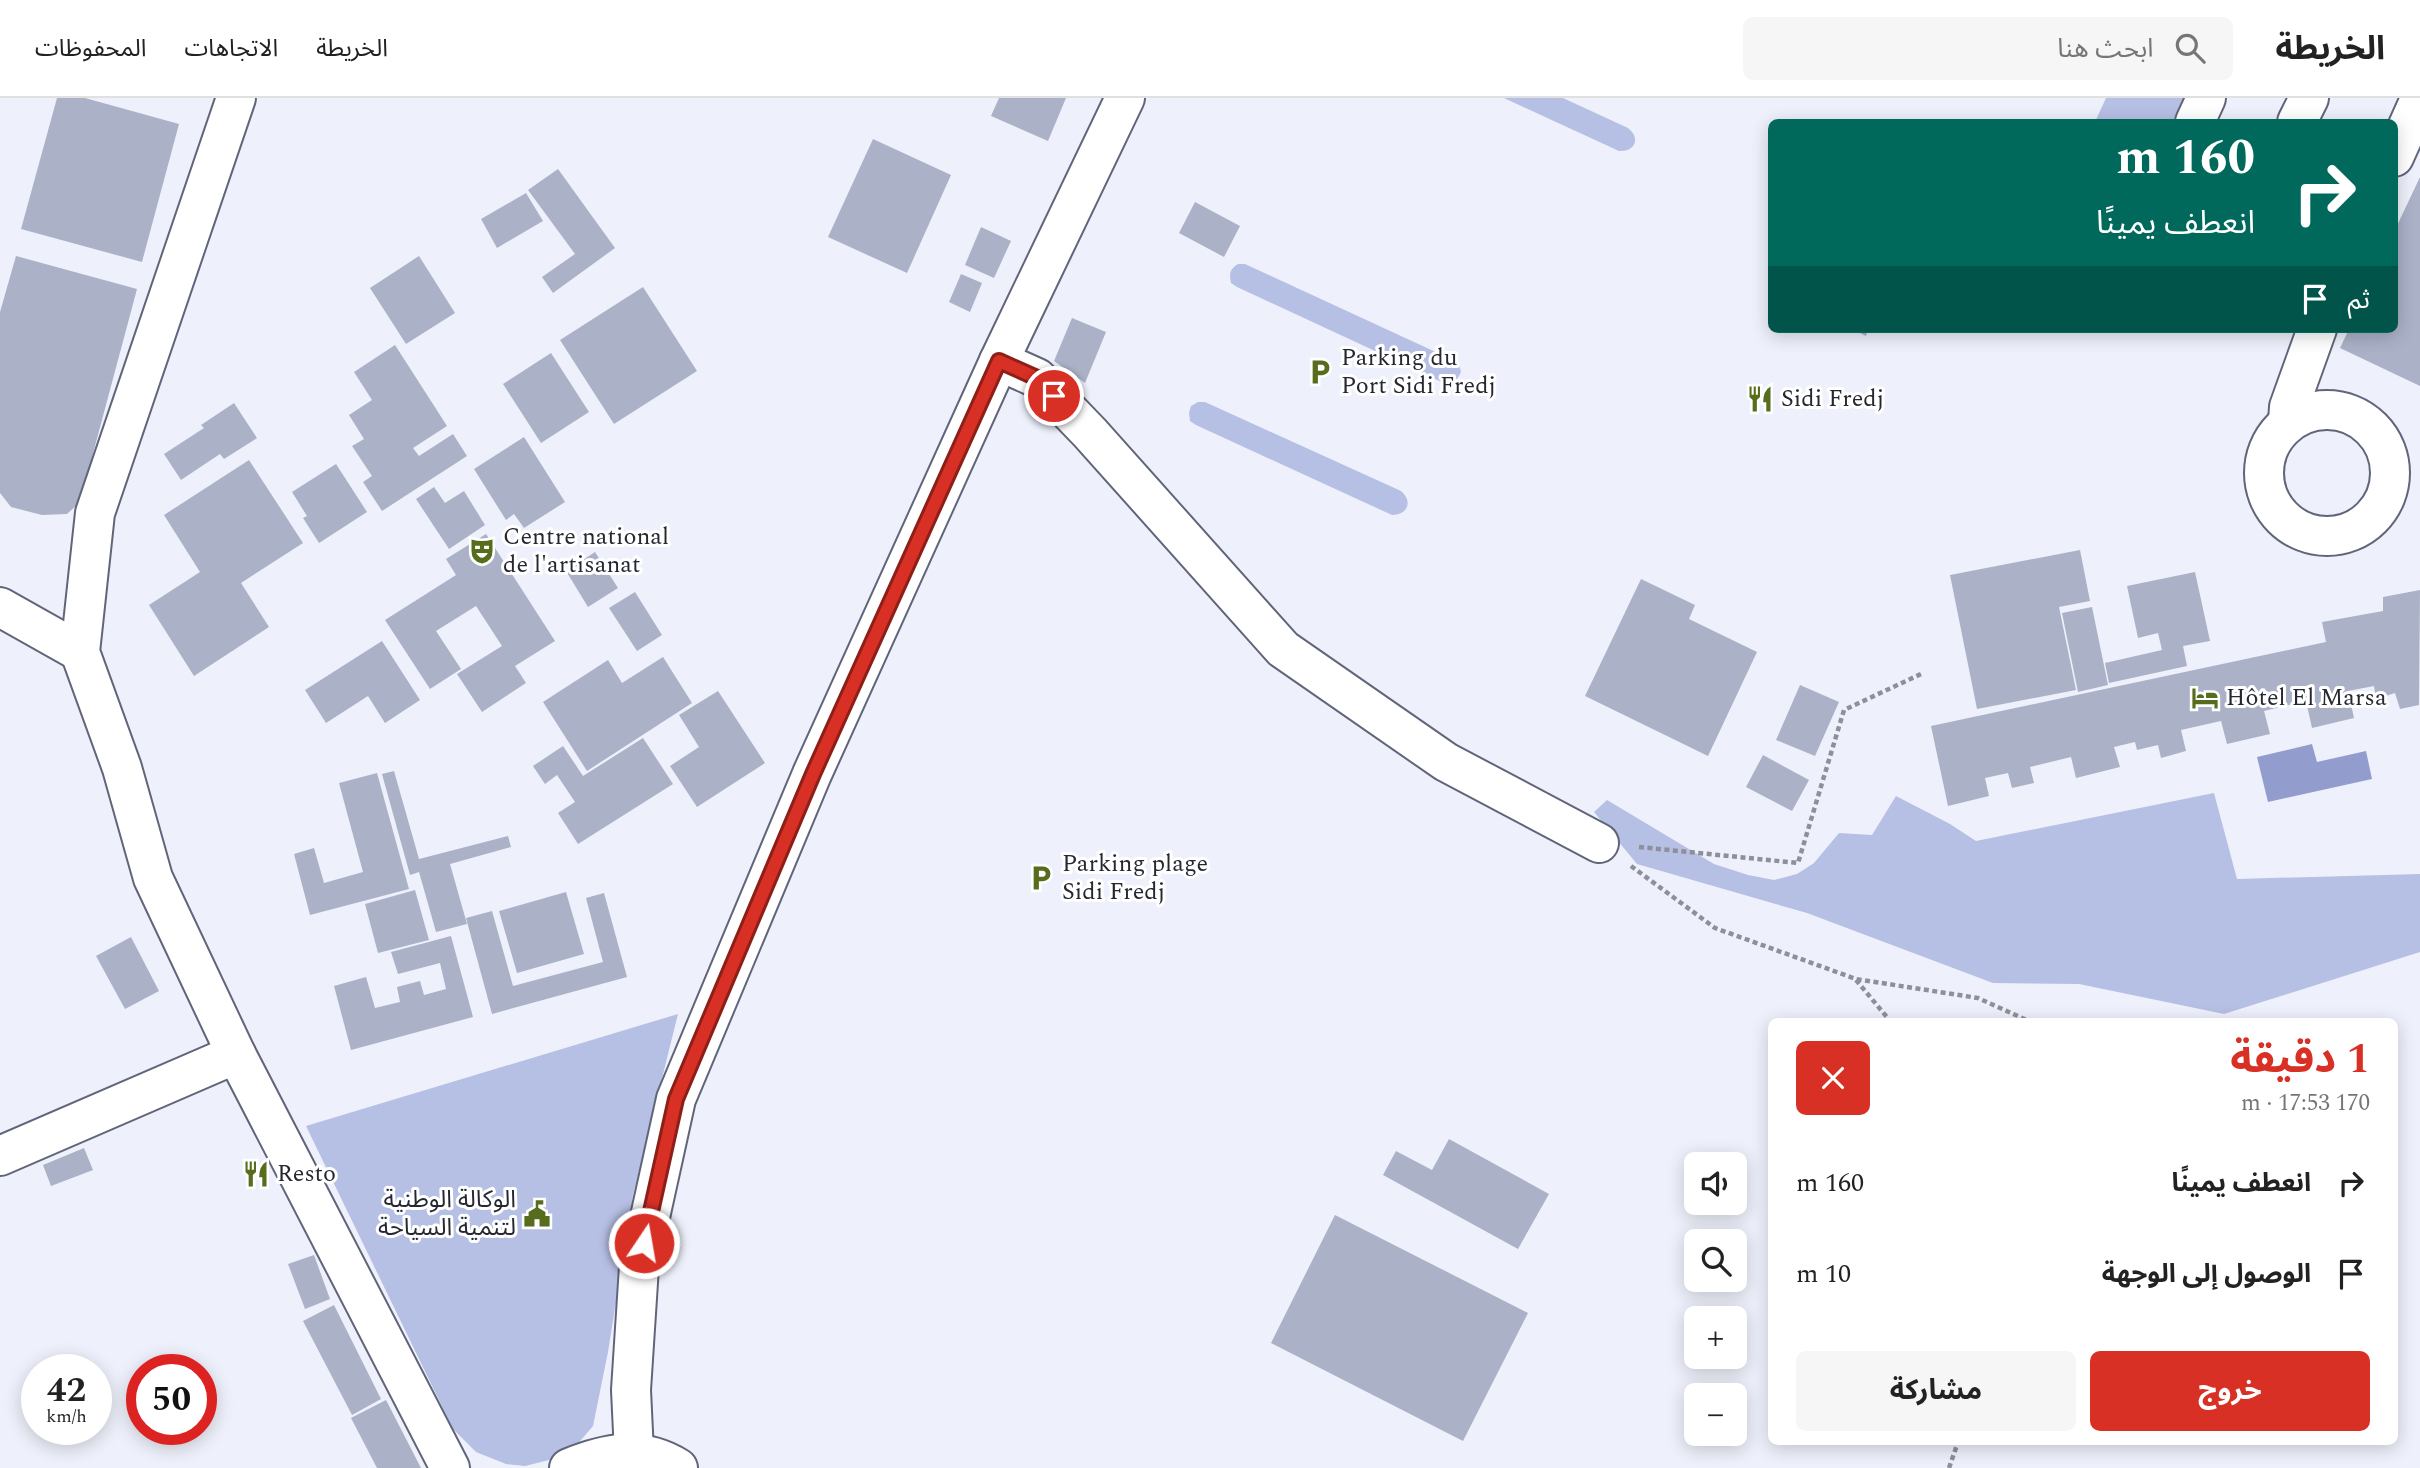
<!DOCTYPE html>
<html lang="ar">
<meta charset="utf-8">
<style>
:root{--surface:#fff;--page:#f6f6f6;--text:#222;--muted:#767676;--line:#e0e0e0;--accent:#d93025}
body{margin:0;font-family:Spectral,"Noto Sans Arabic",serif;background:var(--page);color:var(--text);direction:rtl;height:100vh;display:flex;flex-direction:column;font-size:26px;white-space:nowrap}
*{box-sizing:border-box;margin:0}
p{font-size:23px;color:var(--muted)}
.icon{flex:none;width:38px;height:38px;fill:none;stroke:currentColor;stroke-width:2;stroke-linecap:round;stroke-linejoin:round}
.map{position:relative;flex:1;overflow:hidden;direction:ltr}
.side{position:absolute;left:1768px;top:920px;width:630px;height:427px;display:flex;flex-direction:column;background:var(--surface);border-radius:10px;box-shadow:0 4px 18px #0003;direction:rtl}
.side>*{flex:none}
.banner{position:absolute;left:1768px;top:21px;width:630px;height:214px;border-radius:10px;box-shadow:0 4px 18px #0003;direction:rtl;background:#00695c;color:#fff;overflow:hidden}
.fabs{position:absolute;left:1684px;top:1054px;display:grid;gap:14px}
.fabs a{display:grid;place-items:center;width:63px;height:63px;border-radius:10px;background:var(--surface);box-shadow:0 4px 18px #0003;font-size:35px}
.speed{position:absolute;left:21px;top:1256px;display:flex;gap:14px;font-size:35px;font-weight:700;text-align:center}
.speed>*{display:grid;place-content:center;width:91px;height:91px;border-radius:50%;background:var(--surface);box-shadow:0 4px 18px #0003;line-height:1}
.speed small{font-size:18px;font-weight:400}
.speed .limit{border:10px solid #d22;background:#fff;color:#111}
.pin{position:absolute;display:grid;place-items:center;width:60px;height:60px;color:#fff;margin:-30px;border:4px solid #fff;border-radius:50%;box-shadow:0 2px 7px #0007}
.me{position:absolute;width:77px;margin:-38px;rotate:12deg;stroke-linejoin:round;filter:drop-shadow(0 0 5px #0008)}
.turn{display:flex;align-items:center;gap:24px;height:147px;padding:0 28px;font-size:32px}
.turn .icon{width:91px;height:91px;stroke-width:2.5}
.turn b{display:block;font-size:49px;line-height:60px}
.then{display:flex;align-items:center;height:66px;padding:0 28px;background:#0003;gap:14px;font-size:26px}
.round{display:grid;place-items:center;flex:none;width:74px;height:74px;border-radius:10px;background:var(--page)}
.summary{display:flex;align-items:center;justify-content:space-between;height:119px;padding:0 28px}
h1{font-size:42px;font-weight:700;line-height:52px;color:var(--accent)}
.cta{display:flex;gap:14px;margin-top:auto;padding:14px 28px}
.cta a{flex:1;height:80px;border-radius:10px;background:var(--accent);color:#fff;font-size:28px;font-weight:700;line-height:80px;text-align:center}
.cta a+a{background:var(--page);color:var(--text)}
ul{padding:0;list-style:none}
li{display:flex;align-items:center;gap:21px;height:91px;padding:0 28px}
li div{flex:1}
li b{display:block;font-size:26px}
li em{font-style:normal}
header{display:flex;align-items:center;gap:42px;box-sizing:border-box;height:98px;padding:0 35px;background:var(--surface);border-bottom:2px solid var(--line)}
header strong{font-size:33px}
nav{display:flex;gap:38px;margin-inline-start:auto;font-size:24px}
.search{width:490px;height:63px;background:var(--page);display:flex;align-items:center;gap:18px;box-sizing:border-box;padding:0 24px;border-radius:10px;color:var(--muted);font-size:26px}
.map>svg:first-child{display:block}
.green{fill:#b6bfe4}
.water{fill:#929dcd}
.building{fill:#abb1c7}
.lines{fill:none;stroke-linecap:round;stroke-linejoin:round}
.minor-casing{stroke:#606579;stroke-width:42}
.major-casing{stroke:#606579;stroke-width:42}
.path{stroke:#8d8f99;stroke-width:4.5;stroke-dasharray:5 3.5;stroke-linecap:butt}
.minor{stroke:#fff;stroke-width:38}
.major{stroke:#fff;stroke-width:38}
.route-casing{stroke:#8d1f18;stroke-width:18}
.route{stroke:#d93025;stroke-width:12}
.labels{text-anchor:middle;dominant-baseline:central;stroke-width:6;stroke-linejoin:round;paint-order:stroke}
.poi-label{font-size:24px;fill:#262831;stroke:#fff;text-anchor:start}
</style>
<header>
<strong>الخريطة</strong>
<div class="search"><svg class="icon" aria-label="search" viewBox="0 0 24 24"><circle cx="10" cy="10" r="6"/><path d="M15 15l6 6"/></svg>ابحث هنا</div>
<nav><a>الخريطة</a><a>الاتجاهات</a><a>المحفوظات</a></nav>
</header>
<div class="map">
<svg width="2420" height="1370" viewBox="0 0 2420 1370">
<rect width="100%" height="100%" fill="#eef1fb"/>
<g class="green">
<path d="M1504 0H1563L1628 30C1641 40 1635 54 1619 53Z"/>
<path d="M2106 0H2184L2173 24H2095Z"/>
<path d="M1238 166H1245L1453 262 1459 266 1461 274C1457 283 1453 285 1444 285L1237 189 1231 185C1229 175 1230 171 1238 166Z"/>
<path d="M1198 304H1205L1401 393C1413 403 1408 417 1392 417L1196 327 1190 323 1189 315 1191 308Z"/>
<path d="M2214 695 2237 781 2420 776V854L2224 916 2079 886 1993 885 1807 815 1637 766 1594 714 1607 702 1714 766 1748 777 1774 782 1797 776 1814 765 1839 735 1872 737 1896 698 1950 726 1976 743Z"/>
<path d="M678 916 633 1097 608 1254 593 1328 575 1349 557 1360 525 1368 506 1366 476 1354 453 1331 306 1028Z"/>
</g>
<path class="water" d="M2312 646 2317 664 2366 653 2372 681 2268 704 2257 659Z"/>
<g class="building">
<path d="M57 0H85L179 26 142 164 21 131Z"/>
<path d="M999 0H1066L1048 43 991 18Z"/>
<path d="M873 41 951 77 907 175 828 139Z"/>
<path d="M558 71 615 150 553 195 542 179 575 156 528 92Z"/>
<path d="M2420 79V288L2340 250 2349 231H2394V134Z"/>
<path d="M526 95 543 123 497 150 481 121Z"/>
<path d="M1195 104 1240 128 1224 159 1179 135Z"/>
<path d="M981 129 1011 143 994 180 965 167Z"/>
<path d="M16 158 137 191 80 404 67 416 42 417 11 409 0 395V214Z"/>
<path d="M419 158 455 215 406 246 370 190Z"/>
<path d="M961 176 982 185 970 214 949 204Z"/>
<path d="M643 189 697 273 614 326 560 242Z"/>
<path d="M1072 220 1106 234 1085 285 1054 263Z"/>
<path d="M1852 231H1868L1866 238Z"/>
<path d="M395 247 447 328 413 350 419 358 453 336 467 358 382 413 363 384 372 378 352 348 364 341 349 317 372 302 354 274Z"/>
<path d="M551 255 589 314 541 345 503 286Z"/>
<path d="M234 305 257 340 224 361 220 356 181 382 164 356 204 330 201 327Z"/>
<path d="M524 339 565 404 524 430 514 416 506 422 474 371Z"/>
<path d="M249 362 303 445 241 485 269 529 194 578 149 507 200 474 164 417Z"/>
<path d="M336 366 367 414 319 445 303 420 307 418 292 394Z"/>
<path d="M434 389 445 405 464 393 485 427 449 451 416 401Z"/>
<path d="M486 436 555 543 515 568 526 585 482 614 457 576 502 548 476 508 436 533 461 571 430 591 385 522 456 477 446 461Z"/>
<path d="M2080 452 2090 503 2059 509 2076 592 1977 611 1950 477Z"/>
<path d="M595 454 618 490 588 509 566 473Z"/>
<path d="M2195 474 2210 543 2183 548 2187 568 2109 585 2105 565 2162 552 2158 535 2138 540 2127 488Z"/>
<path d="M1641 481 1695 507 1689 521 1757 554 1708 658 1585 598Z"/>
<path d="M2420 492 2419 607 2400 611 2395 595 2376 601 2374 588 2348 593 2354 620 2312 630 2306 603 2264 613 2270 636 2227 646 2221 623 2181 632 2186 653 2161 660 2158 647 2137 652 2135 644 2114 649 2120 669 2076 680 2071 659 2030 669 2034 685 2012 690 2008 675 1985 680 1989 698 1948 708 1931 628 2326 544 2322 524 2383 513V499Z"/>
<path d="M635 494 662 537 637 553 609 510Z"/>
<path d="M2092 509 2108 587 2078 594 2062 515Z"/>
<path d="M382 543 420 602 385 625 368 598 326 625 305 592Z"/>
<path d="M663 559 692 605 587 673 543 604 608 562 622 585Z"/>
<path d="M1800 587 1839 604 1815 658 1776 642Z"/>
<path d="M718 593 765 665 697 709 670 668 699 649 679 617Z"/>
<path d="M643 640 673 686 578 746 558 715 575 704 557 677 545 686 533 668 563 648 583 678Z"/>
<path d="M1763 657 1809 682 1792 713 1746 689Z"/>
<path d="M394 673 419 761 508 738 511 749 450 766 467 826 436 834 419 774 410 777 382 676Z"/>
<path d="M377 675 409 791 310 817 294 756 314 750 324 785 363 774 339 685Z"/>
<path d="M415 792 429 842 378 855 365 806Z"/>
<path d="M566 794 584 856 517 875 499 813Z"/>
<path d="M604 795 627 879 492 916 466 820 492 813 513 888 603 864 586 800Z"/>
<path d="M451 838 473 919 351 952 334 888 366 879 375 910 400 904 397 889 420 883 424 897 446 891 440 865 398 876 391 854Z"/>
<path d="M131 839 159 893 125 911 96 858Z"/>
<path d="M1449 1041 1549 1096 1518 1151 1383 1077 1396 1053 1432 1072Z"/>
<path d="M84 1050 93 1072 51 1088 43 1067Z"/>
<path d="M1335 1117 1528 1215 1463 1343 1271 1245Z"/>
<path d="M314 1157 330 1201 305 1211 288 1166Z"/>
<path d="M334 1207 381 1301 352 1317 303 1223Z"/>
<path d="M386 1302 421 1370H377L351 1320Z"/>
</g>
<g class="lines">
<g class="minor-casing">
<g id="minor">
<path d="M2195 24 2206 0"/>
<path d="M2297 24 2309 0"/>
<path d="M2394 59 2420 1"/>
<path d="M999 263 1037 280 1090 335 1283 551 1446 664 1599 745"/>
<circle cx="2327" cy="375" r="63"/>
<path d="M2288 324 2289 309 2317 231"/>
<path d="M0 509 80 554"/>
<path d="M0 1058 236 956"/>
</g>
</g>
<g class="major-casing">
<g id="major">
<path d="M236 0 95 415 80 554 122 670 153 780 236 956 450 1370"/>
<path d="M634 1355 631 1292 639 1169 676 1001 812 676 999 263 1125 0"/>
<path d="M569 1370C606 1355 641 1347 678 1370"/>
</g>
</g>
<g class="path">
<path d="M1639 749 1798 765 1844 612 1921 576"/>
<path d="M1631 768 1715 830 1856 881 1978 900 2031 924"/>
<path d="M1856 882 1891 924"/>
<path d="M1949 1370 1958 1344"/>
</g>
<use href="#minor" class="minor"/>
<use href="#major" class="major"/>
</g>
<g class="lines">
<g class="route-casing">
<path id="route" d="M644 1145 676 1001 813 676 999 263 1037 280 1054 298"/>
</g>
<use href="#route" class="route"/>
</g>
<defs>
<g id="parking-bare" transform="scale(2.1)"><path d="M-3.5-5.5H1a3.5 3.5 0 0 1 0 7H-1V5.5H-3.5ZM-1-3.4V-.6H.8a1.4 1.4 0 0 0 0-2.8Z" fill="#576d1d" stroke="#fff" stroke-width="2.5" paint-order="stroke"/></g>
<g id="restaurant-bare" transform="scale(2.1)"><path d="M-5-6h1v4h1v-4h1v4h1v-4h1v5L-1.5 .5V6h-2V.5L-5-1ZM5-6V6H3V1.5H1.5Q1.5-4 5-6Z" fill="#576d1d" stroke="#fff" stroke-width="2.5" paint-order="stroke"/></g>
<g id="theatre-bare" transform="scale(2.1)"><path d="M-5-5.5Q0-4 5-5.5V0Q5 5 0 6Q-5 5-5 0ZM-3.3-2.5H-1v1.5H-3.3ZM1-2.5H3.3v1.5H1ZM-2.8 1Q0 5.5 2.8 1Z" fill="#576d1d" stroke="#fff" stroke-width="2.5" paint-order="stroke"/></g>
<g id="hotel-bare" transform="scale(2.1)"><path d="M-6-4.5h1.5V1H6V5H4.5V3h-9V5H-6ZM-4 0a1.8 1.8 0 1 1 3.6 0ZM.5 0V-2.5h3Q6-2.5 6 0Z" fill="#576d1d" stroke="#fff" stroke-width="2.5" paint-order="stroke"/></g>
<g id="civic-bare" transform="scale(2.1)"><path d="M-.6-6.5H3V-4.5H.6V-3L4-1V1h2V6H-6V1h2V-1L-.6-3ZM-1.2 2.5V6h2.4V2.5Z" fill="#576d1d" stroke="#fff" stroke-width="2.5" paint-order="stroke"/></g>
</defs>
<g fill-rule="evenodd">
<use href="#parking-bare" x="1320" y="274"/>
<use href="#restaurant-bare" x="1760" y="301"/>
<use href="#theatre-bare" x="482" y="453"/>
<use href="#hotel-bare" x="2205" y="600"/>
<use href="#parking-bare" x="1041" y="780"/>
<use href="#restaurant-bare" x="256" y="1076"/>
<use href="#civic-bare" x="537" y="1116"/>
</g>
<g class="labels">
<g class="poi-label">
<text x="1341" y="260">Parking du<tspan x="1341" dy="28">Port Sidi Fredj</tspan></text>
<text x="1781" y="301">Sidi Fredj</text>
<text x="503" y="439">Centre national<tspan x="503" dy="28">de l'artisanat</tspan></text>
<text x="2226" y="600">Hôtel El Marsa</text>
<text x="1062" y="766">Parking plage<tspan x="1062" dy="28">Sidi Fredj</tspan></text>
<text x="277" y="1076">Resto</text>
<text x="516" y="1102" text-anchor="end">الوكالة الوطنية<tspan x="516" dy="28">لتنمية السياحة</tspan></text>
</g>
</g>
</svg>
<div class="fabs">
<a><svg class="icon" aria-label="sound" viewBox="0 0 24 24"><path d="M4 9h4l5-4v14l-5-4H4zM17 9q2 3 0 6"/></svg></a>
<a><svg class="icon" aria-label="search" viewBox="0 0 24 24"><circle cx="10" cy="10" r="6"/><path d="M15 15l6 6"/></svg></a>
<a>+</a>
<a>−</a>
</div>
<div class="speed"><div>42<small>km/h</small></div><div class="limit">50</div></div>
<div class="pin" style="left:1054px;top:298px;background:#d93025"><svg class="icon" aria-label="arrive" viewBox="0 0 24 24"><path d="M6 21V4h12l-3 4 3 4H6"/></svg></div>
<svg class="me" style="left:644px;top:1145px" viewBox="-20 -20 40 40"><circle r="17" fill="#d93025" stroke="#fff" stroke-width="3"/><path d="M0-11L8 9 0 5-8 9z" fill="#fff"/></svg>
<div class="banner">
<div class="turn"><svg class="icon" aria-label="right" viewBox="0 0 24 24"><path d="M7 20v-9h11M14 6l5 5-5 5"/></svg><div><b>160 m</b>انعطف يمينًا</div></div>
<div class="then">ثم<svg class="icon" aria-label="arrive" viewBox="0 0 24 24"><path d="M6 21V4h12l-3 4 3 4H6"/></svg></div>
</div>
<section class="side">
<div class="summary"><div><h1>1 دقيقة</h1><p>170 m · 17:53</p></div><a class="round" style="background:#d93025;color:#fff"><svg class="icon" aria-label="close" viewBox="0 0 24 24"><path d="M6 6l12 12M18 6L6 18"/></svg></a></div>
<ul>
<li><svg class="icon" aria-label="right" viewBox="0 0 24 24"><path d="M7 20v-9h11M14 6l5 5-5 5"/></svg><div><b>انعطف يمينًا</b></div><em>160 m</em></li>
<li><svg class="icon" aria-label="arrive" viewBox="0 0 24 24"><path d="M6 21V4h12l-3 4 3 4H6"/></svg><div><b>الوصول إلى الوجهة</b></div><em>10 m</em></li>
</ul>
<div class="cta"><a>خروج</a><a>مشاركة</a></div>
</section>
</div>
